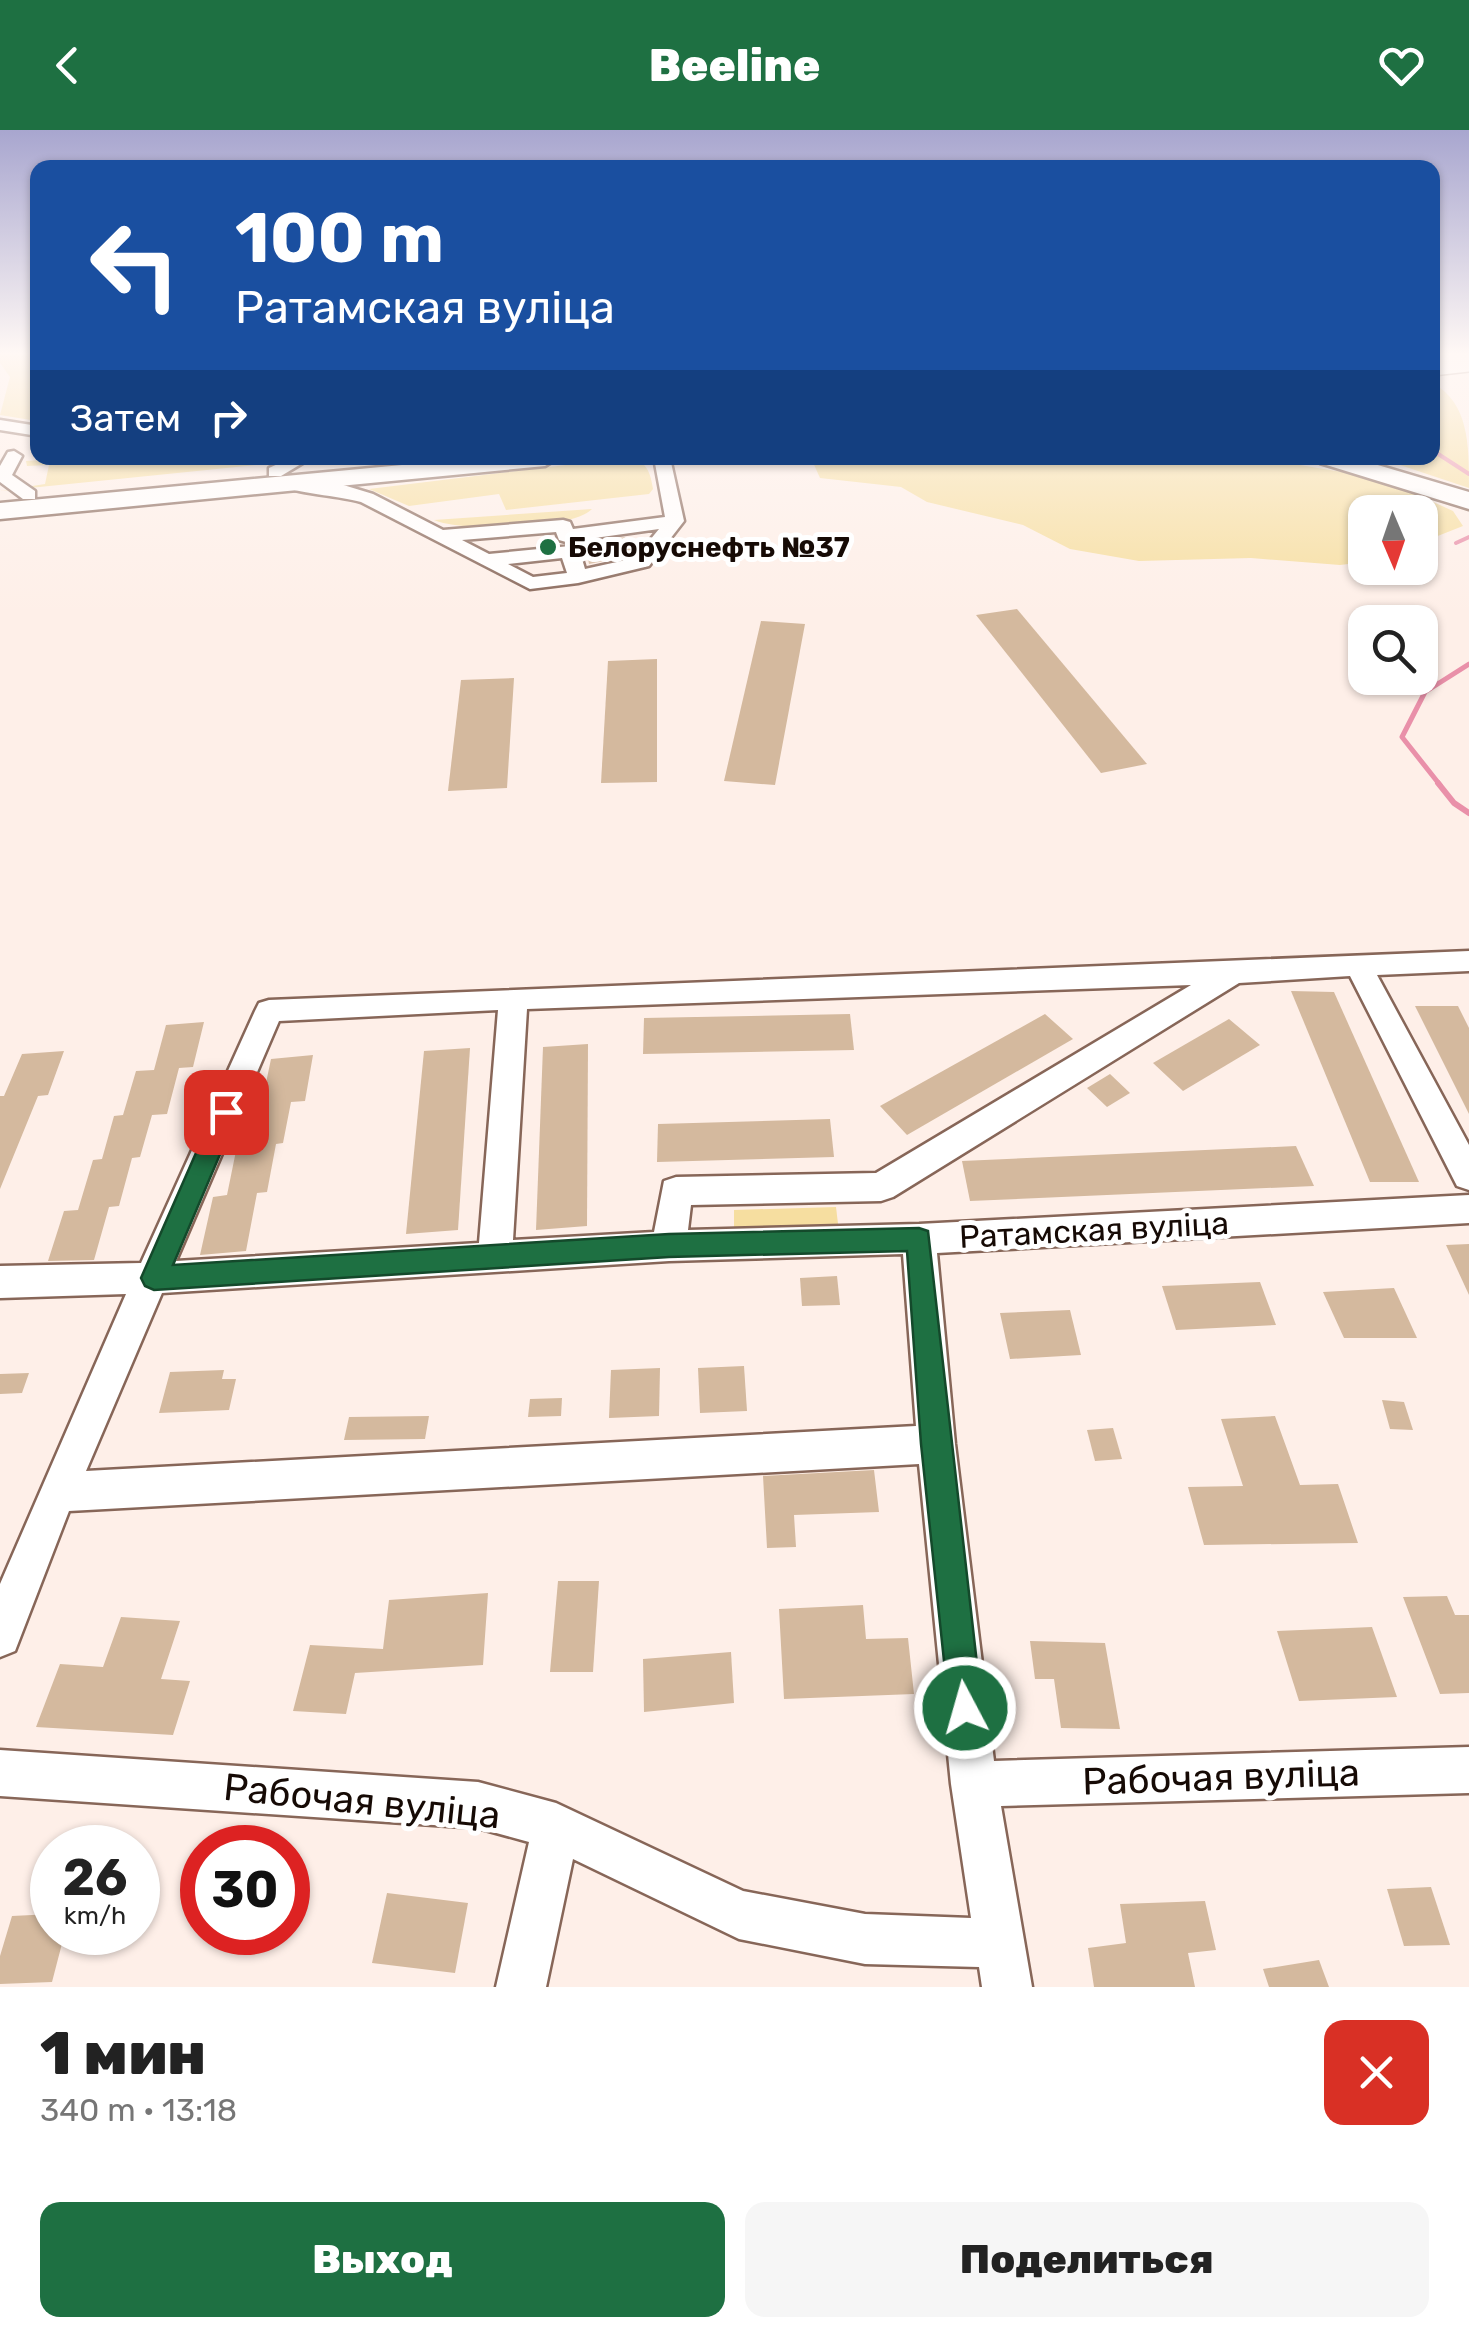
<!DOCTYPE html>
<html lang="ru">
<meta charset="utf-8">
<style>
:root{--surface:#fff;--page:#f6f6f6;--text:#222;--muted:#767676;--accent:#1e7042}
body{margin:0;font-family:Rubik,sans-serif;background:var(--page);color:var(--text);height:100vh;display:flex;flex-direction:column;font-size:38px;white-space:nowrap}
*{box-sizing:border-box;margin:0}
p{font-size:32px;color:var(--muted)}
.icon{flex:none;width:55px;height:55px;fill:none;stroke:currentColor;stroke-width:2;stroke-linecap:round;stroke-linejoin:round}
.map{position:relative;height:1857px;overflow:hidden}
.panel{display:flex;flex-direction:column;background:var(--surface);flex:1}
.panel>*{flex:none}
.guide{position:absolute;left:30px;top:30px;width:1410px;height:305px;border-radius:20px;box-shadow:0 2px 8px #0004;background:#1a4fa0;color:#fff;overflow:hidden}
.needle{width:65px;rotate:178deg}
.fabs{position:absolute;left:1348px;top:365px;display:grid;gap:20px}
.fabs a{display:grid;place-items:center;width:90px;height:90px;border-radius:20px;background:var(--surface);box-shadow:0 2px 8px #0004;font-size:50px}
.speed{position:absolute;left:30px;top:1695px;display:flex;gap:20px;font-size:50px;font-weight:700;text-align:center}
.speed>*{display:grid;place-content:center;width:130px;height:130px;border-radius:50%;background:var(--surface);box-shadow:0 2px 8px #0004;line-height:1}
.speed small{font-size:25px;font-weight:400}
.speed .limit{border:15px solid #d22;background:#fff;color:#111}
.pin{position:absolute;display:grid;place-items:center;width:85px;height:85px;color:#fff;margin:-42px;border-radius:20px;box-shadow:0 5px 15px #0006}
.me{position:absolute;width:110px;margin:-55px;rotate:354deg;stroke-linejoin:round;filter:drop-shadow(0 0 8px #0008)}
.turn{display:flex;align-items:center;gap:35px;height:210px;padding:0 40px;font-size:45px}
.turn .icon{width:130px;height:130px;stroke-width:2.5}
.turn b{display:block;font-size:70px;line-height:85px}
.then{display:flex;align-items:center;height:95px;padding:0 40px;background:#0003;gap:20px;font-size:38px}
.round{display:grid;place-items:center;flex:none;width:105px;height:105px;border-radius:20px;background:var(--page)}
.head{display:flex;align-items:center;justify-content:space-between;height:170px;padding:0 40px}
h1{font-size:60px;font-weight:800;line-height:75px}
.cta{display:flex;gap:20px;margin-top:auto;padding:20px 40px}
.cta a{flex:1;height:115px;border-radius:20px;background:var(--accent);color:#fff;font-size:40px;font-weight:800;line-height:115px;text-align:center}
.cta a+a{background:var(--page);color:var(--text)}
header{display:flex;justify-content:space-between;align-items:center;height:130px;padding:0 40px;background:var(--accent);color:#fff;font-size:45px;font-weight:800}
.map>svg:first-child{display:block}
.green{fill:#f6dea0}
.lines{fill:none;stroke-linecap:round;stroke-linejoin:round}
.stream-far2{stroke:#e990a9;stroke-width:4}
.stream-far1{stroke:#e990a9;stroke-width:5}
.stream{stroke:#e990a9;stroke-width:6}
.building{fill:#d4b99e}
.minor-casing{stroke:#876658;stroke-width:5}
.highway-casing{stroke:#876658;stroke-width:5}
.minor{fill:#fff;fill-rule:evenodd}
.highway{fill:#fff;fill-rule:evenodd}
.highway-bridge-casing{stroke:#876658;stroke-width:28;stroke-linecap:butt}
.highway-bridge{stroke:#fff;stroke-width:25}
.route{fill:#1e7042;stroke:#14492b;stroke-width:2.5}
.poi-dot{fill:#1e7042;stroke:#fff;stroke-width:4}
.labels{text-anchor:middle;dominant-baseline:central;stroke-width:10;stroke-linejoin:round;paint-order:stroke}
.far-poi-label{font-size:28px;font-weight:bold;fill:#160a05;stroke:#fff;text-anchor:start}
.street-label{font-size:32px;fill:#160a05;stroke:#fff}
.near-street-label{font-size:38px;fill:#160a05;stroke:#fff}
</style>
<header><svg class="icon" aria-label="back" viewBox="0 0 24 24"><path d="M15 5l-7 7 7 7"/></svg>Beeline<svg class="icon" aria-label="heart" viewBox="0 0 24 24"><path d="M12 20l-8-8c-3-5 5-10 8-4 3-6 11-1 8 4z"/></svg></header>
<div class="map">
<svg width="1469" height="1857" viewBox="0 0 1469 1857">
<rect width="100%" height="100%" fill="#feefe8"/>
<g class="green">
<path d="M0 225H37V291L0 285 10 247 0 233Z"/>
<path d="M1433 253C1469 274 1469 314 1469 358L1379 328H1432Z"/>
<path d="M76 328H288L275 333 0 361 45 354 49 335 27 336 26 331Z"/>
<path d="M623 328C644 328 650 338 653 359L649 364 506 380 499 364 409 376 369 359Z"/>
<path d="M811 328H1258L1348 343 1407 360 1453 381 1463 396 1420 413V382H1365V432L1340 435 1251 428 1139 431 1070 419 1023 395 927 372 901 357 820 348Z"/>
<path d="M592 379C572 400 461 402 434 390Z"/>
<path d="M836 1077 839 1102 734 1105V1080Z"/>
</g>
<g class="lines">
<g class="stream-far2">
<path d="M1432 320 1469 344"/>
<path d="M1456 413 1469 407"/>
</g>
<path class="stream-far1" d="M1440 655 1402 607 1425 562 1469 534"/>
<path class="stream" d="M1438 653 1454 673 1469 683"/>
</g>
<g class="building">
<path d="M625 407 633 425 589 434 585 413Z"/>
<path d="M1017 479 1147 634 1101 643 976 485Z"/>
<path d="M761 491 805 494 775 655 724 651Z"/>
<path d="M657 529V652L601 653 608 531Z"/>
<path d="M514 548 507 658 448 661 461 550Z"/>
<path d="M1291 861 1334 862 1419 1052H1370Z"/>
<path d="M1415 876H1458L1469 898V984Z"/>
<path d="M850 884 854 920 643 924 644 888Z"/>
<path d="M1045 884 1073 909 907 1005 880 976Z"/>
<path d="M1229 889 1260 915 1183 961 1153 933Z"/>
<path d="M204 892 193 937 179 938 167 984 152 985 140 1027 132 1028 119 1076 109 1077 94 1130 48 1131 64 1081 78 1080 93 1030 102 1029 114 986 123 985 136 941 154 940 166 895Z"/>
<path d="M588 914 587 1096 536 1100 543 917Z"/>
<path d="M470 918 458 1100 406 1104 424 921Z"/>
<path d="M64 921 48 965 38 966 0 1059V966H4L22 924Z"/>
<path d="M313 925 305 971 291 972 283 1013 276 1014 267 1062 257 1063 246 1121 200 1125 213 1067 227 1065 237 1016 246 1015 254 973 262 972 271 929Z"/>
<path d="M1110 944 1130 963 1107 977 1087 958Z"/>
<path d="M830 989 834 1027 657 1032 658 994Z"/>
<path d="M1296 1016 1314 1056 970 1071 962 1031Z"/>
<path d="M1469 1114V1165L1446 1115Z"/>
<path d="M837 1146 840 1175 802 1176 800 1148Z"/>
<path d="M1260 1152 1276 1195 1176 1200 1162 1156Z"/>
<path d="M1394 1158 1417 1208H1344L1323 1162Z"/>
<path d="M1070 1180 1081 1225 1010 1229 1000 1183Z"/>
<path d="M744 1236 747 1281 700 1283 698 1238Z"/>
<path d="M660 1238 659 1286 609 1288 611 1240Z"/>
<path d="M224 1240 222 1249H236L229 1280 159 1283 170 1242Z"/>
<path d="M29 1243 22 1263 0 1264V1244Z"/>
<path d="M562 1268 561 1286 528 1287 530 1269Z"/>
<path d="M1382 1270 1404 1272 1413 1300 1390 1299Z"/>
<path d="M429 1286 425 1309 344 1310 349 1287Z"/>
<path d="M1275 1286 1300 1355 1338 1354 1358 1413 1204 1415 1188 1357 1243 1356 1221 1289Z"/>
<path d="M1113 1298 1122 1329 1095 1331 1087 1300Z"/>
<path d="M874 1340 879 1382 794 1385 796 1417 767 1418 763 1346Z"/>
<path d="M558 1451H599L593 1542H550Z"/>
<path d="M488 1463 483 1535 355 1543 346 1584 293 1581 310 1515 383 1519 389 1470Z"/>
<path d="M1447 1466 1455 1485H1469V1563L1440 1564 1403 1467Z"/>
<path d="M863 1475 866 1509 908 1508 914 1564 784 1569 779 1479Z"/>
<path d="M121 1487 180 1491 161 1549 190 1551 173 1605 36 1597 60 1534 103 1537Z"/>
<path d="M1372 1497 1397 1567 1299 1571 1277 1501Z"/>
<path d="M1030 1511 1105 1513 1120 1599 1061 1598 1054 1549H1035Z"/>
<path d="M731 1522 734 1573 644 1582 643 1529Z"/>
<path d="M1431 1757 1450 1815 1404 1816 1387 1759Z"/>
<path d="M387 1763 468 1773 455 1843 372 1833Z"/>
<path d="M1205 1771 1216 1820 1188 1823 1195 1857H1094L1088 1818 1126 1813 1120 1774Z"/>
<path d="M52 1784V1802H65L52 1852 0 1854V1826L12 1786Z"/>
<path d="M1319 1830 1329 1857H1269L1263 1839Z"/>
</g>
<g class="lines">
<g class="minor-casing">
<g id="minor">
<path d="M0 290 38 296V306L0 300Z"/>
<path d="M14 321 22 326 12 345 35 361V369H23L0 352V336L8 322Z"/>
<path d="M291 328H311L281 346H269V338Z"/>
<path d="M654 328H670L684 391 649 436 578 453 530 459 361 372C341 366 292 363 281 355L290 350 340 354 373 364 443 400 563 390 570 392 573 399 665 387ZM659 399 635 428 585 439 580 422 570 416 489 424 462 410 556 402 559 410 566 412ZM562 428 567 443 533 447 508 434Z"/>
<path d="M1469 821V841L1377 845 1469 1015V1060L1457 1056 1350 846 1239 853 893 1067 881 1071 691 1075 688 1100 919 1094 1469 1065V1093L937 1123 955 1314 994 1631 1469 1617V1663L1001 1676 1032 1857H982L979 1837 865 1834 739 1809 573 1729 546 1857H496L529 1712 478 1698 0 1666V1620L478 1652 556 1673 743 1761 865 1784 971 1788 951 1654 919 1334 69 1381 15 1521 0 1527V1454L126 1164 0 1168V1136L141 1133 255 881 259 873 269 870ZM1191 855 876 1043 676 1047 664 1051 654 1102 513 1110 527 879ZM498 880 479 1113 176 1131 279 891ZM903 1124 916 1296 86 1341 162 1163 669 1131Z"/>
</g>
</g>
<g class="highway-casing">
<g id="highway">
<path d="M476 328H558L545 336 0 389V373Z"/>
<path d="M1316 328H1354L1469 362V379L1320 333Z"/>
</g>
</g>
<use href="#minor" class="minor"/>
<use href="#highway" class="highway"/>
<g class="highway-bridge-casing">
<path id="highway-bridge" d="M1432 233 1469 229"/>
</g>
<use href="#highway-bridge" class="highway-bridge"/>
</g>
<linearGradient id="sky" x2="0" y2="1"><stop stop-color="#a8a6cf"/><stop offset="0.46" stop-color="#fff8f5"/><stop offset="1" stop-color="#fff8f5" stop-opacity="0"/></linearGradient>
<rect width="1469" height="485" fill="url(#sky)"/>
<path class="route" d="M226 972 234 975 238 982 173 1135 669 1104 919 1098 928 1101 982 1578 977 1590 965 1595 953 1590 949 1578 921 1314 907 1121 669 1127 154 1160 145 1156 141 1148 214 982 217 975Z"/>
<circle class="poi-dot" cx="548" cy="417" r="10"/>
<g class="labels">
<g class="far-poi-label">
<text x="568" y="417">Белоруснефть №37</text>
</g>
<g class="street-label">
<text transform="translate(1094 1100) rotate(-3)">Ратамская вуліца</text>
</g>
<g class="near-street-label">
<text transform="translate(1221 1647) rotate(-2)">Рабочая вуліца</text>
<text transform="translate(362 1671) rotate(6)">Рабочая вуліца</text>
</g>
</g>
</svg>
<div class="fabs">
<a><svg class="needle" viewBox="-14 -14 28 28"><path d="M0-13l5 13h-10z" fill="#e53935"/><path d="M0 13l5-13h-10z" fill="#767676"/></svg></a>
<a><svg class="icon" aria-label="search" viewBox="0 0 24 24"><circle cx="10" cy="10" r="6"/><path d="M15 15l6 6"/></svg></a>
</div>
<div class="speed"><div>26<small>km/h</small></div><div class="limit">30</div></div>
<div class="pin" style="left:226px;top:982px;background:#d93025"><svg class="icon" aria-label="arrive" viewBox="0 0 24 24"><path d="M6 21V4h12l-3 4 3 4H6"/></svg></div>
<svg class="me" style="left:965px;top:1578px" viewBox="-20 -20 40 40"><circle r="17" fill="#1e7042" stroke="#fff" stroke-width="3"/><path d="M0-11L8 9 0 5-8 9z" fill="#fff"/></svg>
<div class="guide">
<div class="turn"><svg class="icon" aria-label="left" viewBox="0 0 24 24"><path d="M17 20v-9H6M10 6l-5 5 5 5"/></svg><div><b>100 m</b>Ратамская вуліца</div></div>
<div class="then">Затем<svg class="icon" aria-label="right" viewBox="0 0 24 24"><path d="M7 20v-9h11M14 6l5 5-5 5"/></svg></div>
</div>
</div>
<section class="panel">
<div class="head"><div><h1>1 мин</h1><p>340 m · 13:18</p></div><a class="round" style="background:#d93025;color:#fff"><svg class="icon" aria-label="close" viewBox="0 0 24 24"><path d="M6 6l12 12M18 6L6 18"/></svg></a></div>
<div class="cta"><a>Выход</a><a>Поделиться</a></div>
</section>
